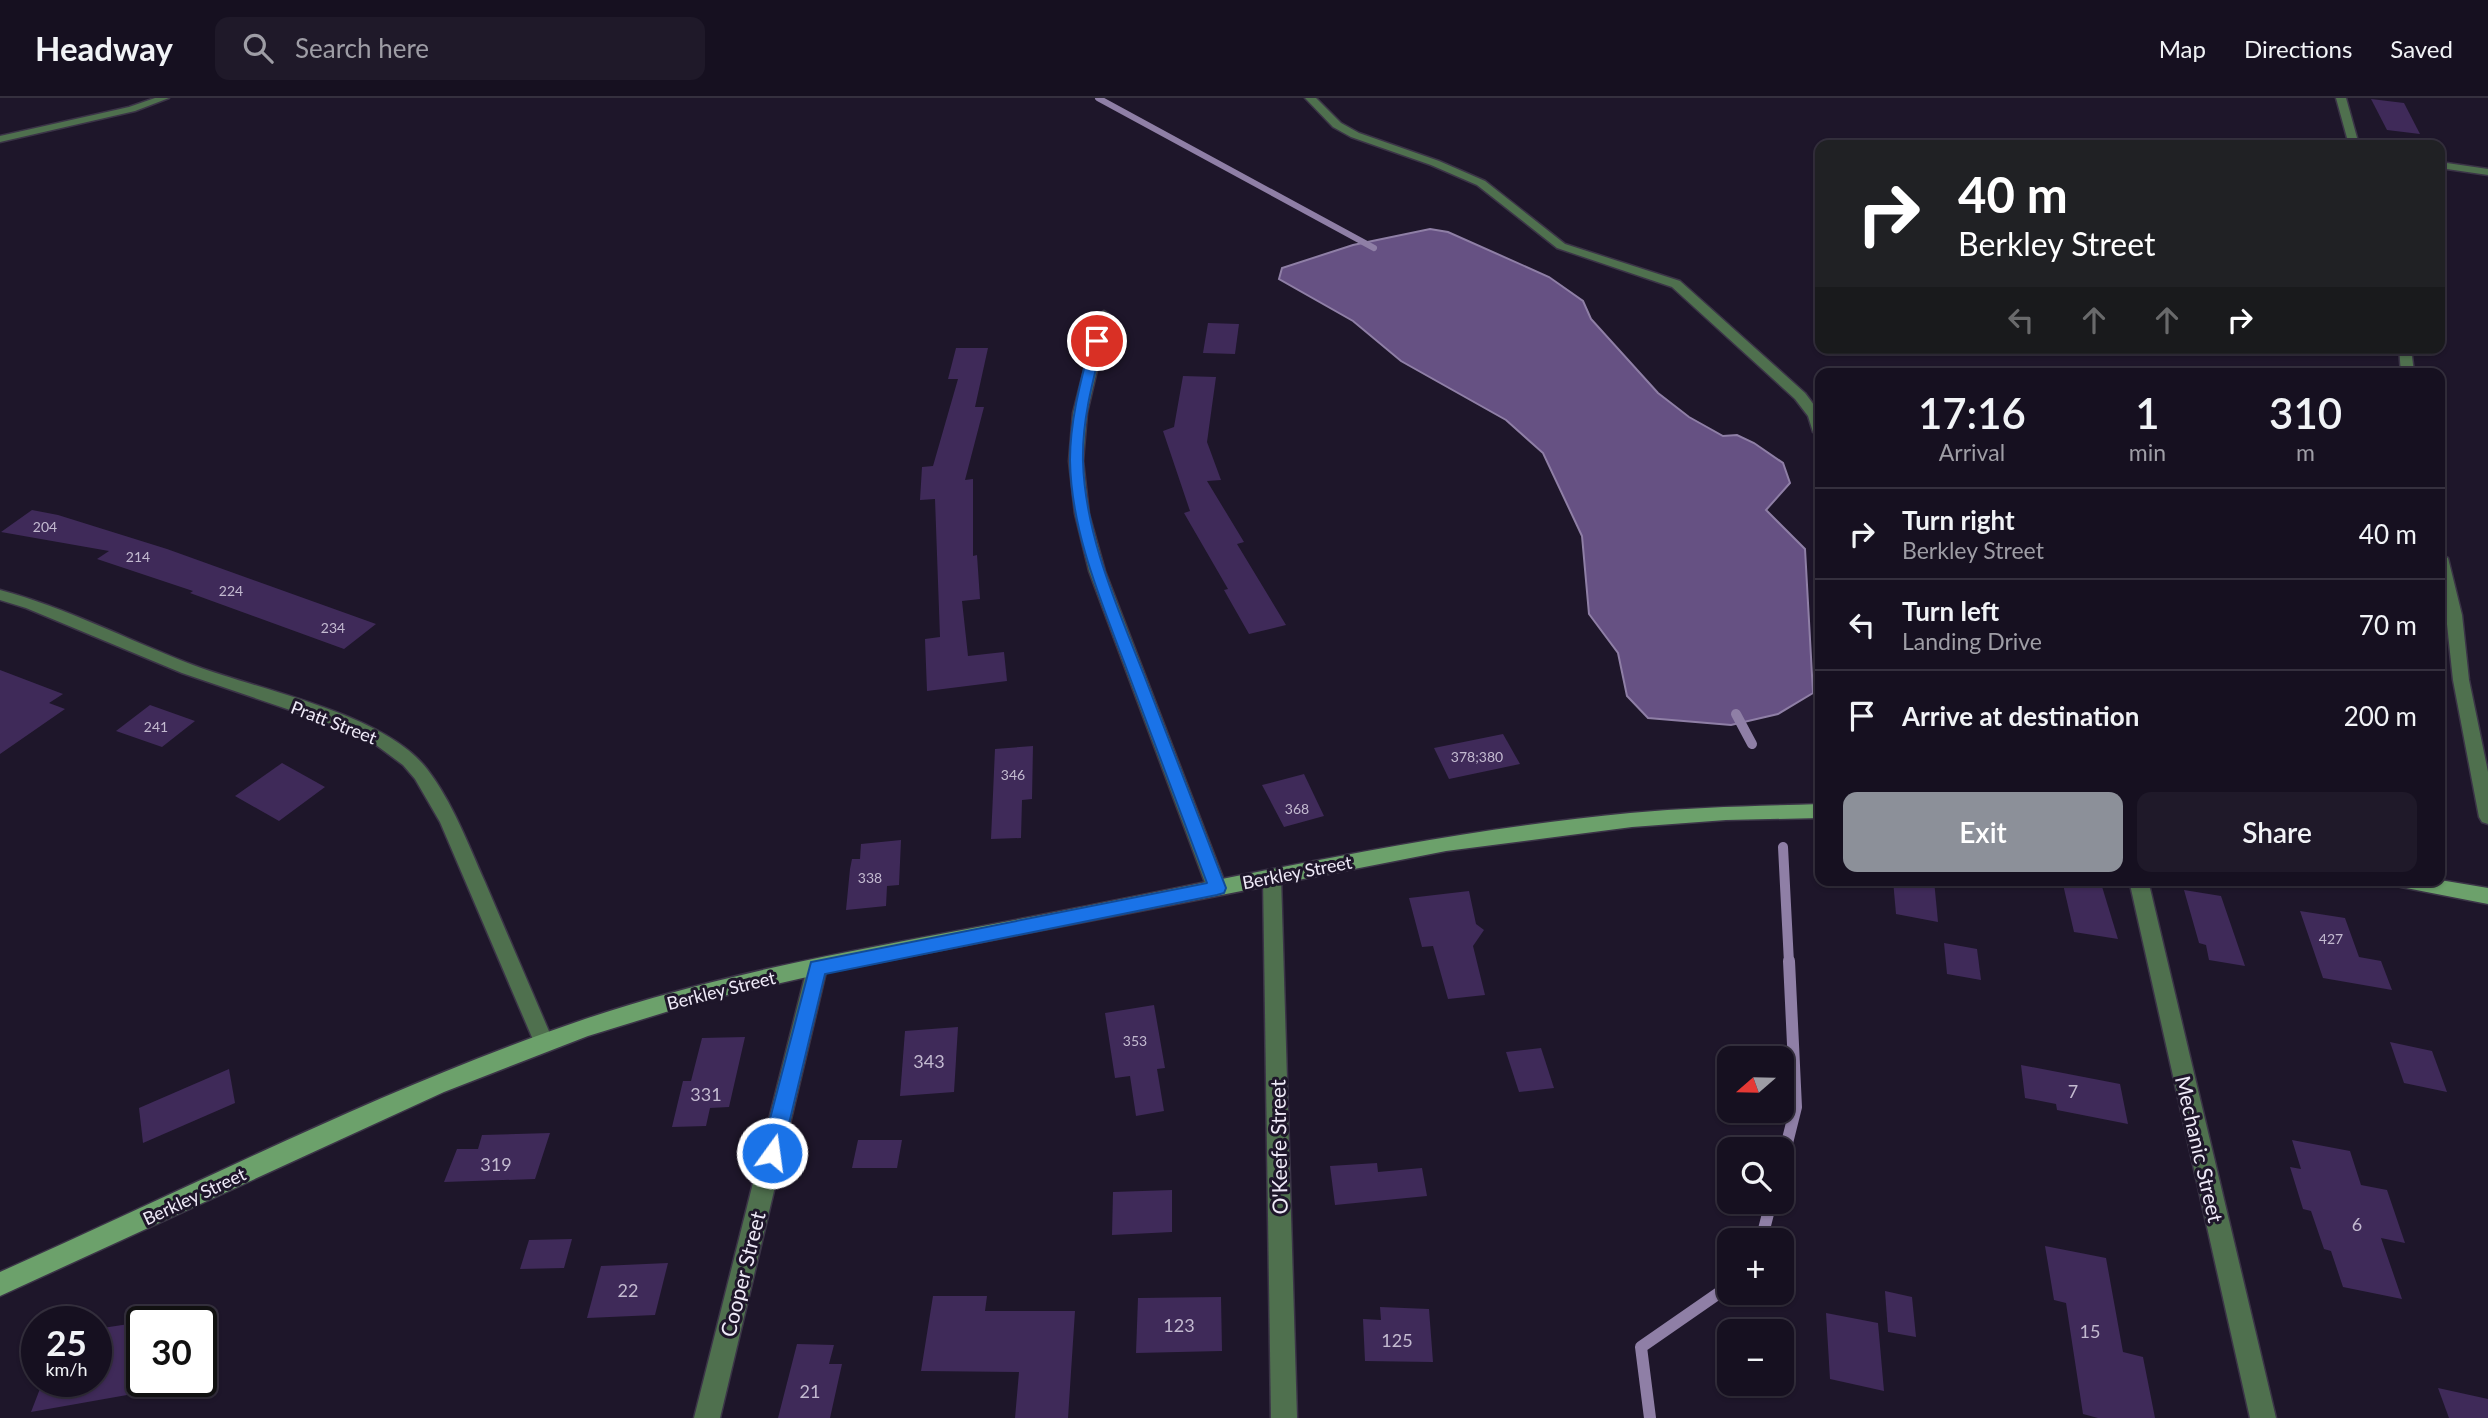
<!DOCTYPE html>
<meta charset="utf-8">
<style>
:root{--surface:#161020;--page:#1f1929;--text:#f1f3f6;--muted:#9e9da5;--line:#35303e;--accent:#8c9099}
body{margin:0;font-family:Lato,sans-serif;background:var(--page);color:var(--text);height:100vh;display:flex;flex-direction:column;font-size:26px;white-space:nowrap}
*{box-sizing:border-box;margin:0}
p{font-size:23px;color:var(--muted)}
.icon{flex:none;width:38px;height:38px;fill:none;stroke:currentColor;stroke-width:2;stroke-linecap:round;stroke-linejoin:round}
.map{position:relative;flex:1;overflow:hidden}
.sheet{position:absolute;left:1815px;top:270px;width:630px;height:518px;display:flex;flex-direction:column;background:var(--surface);border-radius:14px;box-shadow:0 2px 5px #0004,0 0 0 2px var(--line)}
.sheet>*{flex:none}
.hud{position:absolute;left:1815px;top:42px;width:630px;height:214px;border-radius:14px;box-shadow:0 2px 5px #0004,0 0 0 2px var(--line);background:#202124;color:#fff;overflow:hidden}
.needle{width:46px;rotate:250deg}
.buttons{position:absolute;left:1717px;top:948px;display:grid;gap:14px}
.buttons a{display:grid;place-items:center;width:77px;height:77px;border-radius:14px;background:var(--surface);box-shadow:0 2px 5px #0004,0 0 0 2px var(--line);font-size:35px}
.speed{position:absolute;left:21px;top:1208px;display:flex;gap:14px;font-size:35px;font-weight:700;text-align:center}
.speed>*{display:grid;place-content:center;width:91px;height:91px;border-radius:50%;background:var(--surface);box-shadow:0 2px 5px #0004,0 0 0 2px var(--line);line-height:1}
.speed small{font-size:18px;font-weight:400}
.speed .limit{border:4px solid #111;border-radius:10px;background:#fff;color:#111}
.pin{position:absolute;display:grid;place-items:center;width:60px;height:60px;color:#fff;margin:-30px;border:4px solid #fff;border-radius:50%;box-shadow:0 2px 7px #0007}
.me{position:absolute;width:77px;margin:-38px;rotate:14deg;stroke-linejoin:round;filter:drop-shadow(0 0 5px #0008)}
.turn{display:flex;align-items:center;gap:24px;height:147px;padding:0 28px;font-size:32px}
.turn .icon{width:91px;height:91px;stroke-width:2.5}
.turn b{display:block;font-size:49px;line-height:60px}
.lanes{display:flex;align-items:center;height:66px;padding:0 28px;background:#0003;justify-content:center;gap:35px;direction:ltr}
.lanes .off{opacity:.35}
.eta{display:flex;justify-content:space-evenly;align-items:center;height:119px;text-align:center}
.eta b{font-size:42px;font-weight:600;line-height:49px}
.primary-button{display:flex;gap:14px;margin-top:auto;padding:14px 28px}
.primary-button a{flex:1;height:80px;border-radius:14px;background:var(--accent);color:#fff;font-size:28px;font-weight:600;line-height:80px;text-align:center}
.primary-button a+a{background:var(--page);color:var(--text)}
ul{padding:0;list-style:none}
li{display:flex;align-items:center;gap:21px;height:91px;padding:0 28px;border-top:2px solid var(--line)}
li div{flex:1}
li b{display:block;font-size:26px}
li em{font-style:normal}
header{display:flex;align-items:center;gap:42px;box-sizing:border-box;height:98px;padding:0 35px;background:var(--surface);border-bottom:2px solid var(--line)}
header strong{font-size:33px}
nav{display:flex;gap:38px;margin-inline-start:auto;font-size:24px}
.search{width:490px;height:63px;background:var(--page);display:flex;align-items:center;gap:18px;box-sizing:border-box;padding:0 24px;border-radius:14px;color:var(--muted);font-size:26px}
.map>svg:first-child{display:block}
.water{fill:#665183;stroke:#8f7fa6;stroke-width:2}
.lines{fill:none;stroke-linecap:round;stroke-linejoin:round}
.stream-far2{stroke:#8f7fa6;stroke-width:6}
.stream-far1{stroke:#8f7fa6;stroke-width:10}
.stream{stroke:#8f7fa6;stroke-width:12}
.building{fill:#3f2a59}
.service-casing{stroke:#3b3447;stroke-width:3}
.minor-casing{stroke:#3b3447;stroke-width:3}
.secondary-casing{stroke:#3b3447;stroke-width:3}
.service{fill:#4f704e;fill-rule:evenodd}
.minor{fill:#4f704e;fill-rule:evenodd}
.secondary{fill:#6ca16b;fill-rule:evenodd}
.route{fill:#1a73e8;stroke:#114b97;stroke-width:2}
.labels{text-anchor:middle;dominant-baseline:central;stroke-width:6;stroke-linejoin:round;paint-order:stroke}
.number-label{font-size:14px;fill:#c3bad0}
.street-label{font-size:18px;fill:#efeaf8;stroke:#1e162a}
.near-number-label{font-size:18px;fill:#c3bad0}
.near-street-label{font-size:21px;fill:#efeaf8;stroke:#1e162a}
</style>
<header>
<strong>Headway</strong>
<div class="search"><svg class="icon" aria-label="search" viewBox="0 0 24 24"><circle cx="10" cy="10" r="6"/><path d="M15 15l6 6"/></svg>Search here</div>
<nav><a>Map</a><a>Directions</a><a>Saved</a></nav>
</header>
<div class="map">
<svg width="2488" height="1320" viewBox="0 0 2488 1320">
<rect width="100%" height="100%" fill="#1e162a"/>
<path class="water" d="M1430 131 1448 134 1549 179 1583 203 1591 221 1658 295 1689 319 1723 338 1737 337 1754 345 1783 365 1790 385 1766 412 1805 451 1813 595 1778 616 1731 627 1648 620 1627 598 1618 555 1589 516 1582 438 1543 355 1506 322 1401 263 1353 223 1279 181 1282 170 1353 147Z"/>
<g class="lines">
<path class="stream-far2" d="M1098 0 1374 150"/>
<g class="stream-far1">
<path d="M1736 616 1752 646"/>
<path d="M1783 749 1789 865"/>
</g>
<g class="stream">
<path d="M1782 1065 1796 1009 1789 863"/>
<path d="M1761 1143 1771 1104"/>
<path d="M1650 1320 1641 1249 1729 1188"/>
</g>
</g>
<g class="building">
<path d="M2371 1 2404 5 2420 36 2387 32Z"/>
<path d="M1208 225 1239 226 1235 256 1203 255Z"/>
<path d="M956 250H988L975 309H984L965 382 973 381V458L977 457 980 501 962 503 968 558 1004 554 1007 583 927 593 925 541 940 539 935 401 920 402 922 369 933 368 958 281H948Z"/>
<path d="M1183 278 1216 279 1207 344 1221 382 1207 383 1244 444 1237 446 1286 527 1249 536 1224 492 1228 491 1184 415 1190 413 1163 333 1174 329Z"/>
<path d="M32 412 58 417 167 451 376 526 344 551 190 495 193 493 97 461 109 453 1 434Z"/>
<path d="M0 572 63 596 49 605 65 611 0 656Z"/>
<path d="M150 607 195 623 162 649 116 633Z"/>
<path d="M1503 636 1520 666 1449 681 1434 650Z"/>
<path d="M1033 648 1032 701 1022 702 1021 740 991 741 995 651Z"/>
<path d="M282 665 325 689 279 723 235 698Z"/>
<path d="M1304 676 1324 718 1284 729 1262 687Z"/>
<path d="M901 742 899 787 887 788 886 808 846 812 850 771 852 761H860L861 746Z"/>
<path d="M1893 782H1934L1938 824 1896 816Z"/>
<path d="M2062 782H2100L2118 841 2074 834Z"/>
<path d="M2184 792 2221 798 2245 868 2209 862 2206 847 2199 845Z"/>
<path d="M1469 793 1476 826 1484 832 1473 848 1485 897 1448 901 1433 848 1422 849 1409 800Z"/>
<path d="M2300 813 2345 820 2359 859 2381 863 2392 892 2323 880Z"/>
<path d="M1944 845 1977 851 1981 882 1947 876Z"/>
<path d="M1154 907 1165 970 1157 971 1164 1013 1136 1018 1130 978 1115 980 1105 915Z"/>
<path d="M958 929 954 994 900 998 905 933Z"/>
<path d="M745 939 729 1009 710 1010 706 1028 672 1029 683 983H691L702 940Z"/>
<path d="M2390 944 2432 953 2447 994 2404 985Z"/>
<path d="M1541 950 1554 990 1519 994 1506 954Z"/>
<path d="M2021 967 2120 986 2128 1026 2057 1012 2056 1006 2025 1000Z"/>
<path d="M229 971 235 1005 143 1045 139 1010Z"/>
<path d="M550 1035 535 1081 444 1084 457 1051H478L482 1037Z"/>
<path d="M858 1042H902L897 1070H852Z"/>
<path d="M2292 1042 2350 1053 2361 1087 2387 1092 2405 1145 2381 1140 2402 1201 2343 1189 2331 1153 2324 1151 2311 1113 2303 1111 2290 1069 2301 1071Z"/>
<path d="M1377 1065 1378 1074 1422 1070 1427 1098 1335 1107 1330 1068Z"/>
<path d="M1172 1092V1134L1112 1137 1113 1094Z"/>
<path d="M572 1141 564 1170 520 1171 529 1142Z"/>
<path d="M2045 1148 2106 1160 2123 1254 2143 1259 2155 1320H2098L2083 1316 2066 1205 2054 1202Z"/>
<path d="M668 1165 655 1217 587 1220 601 1168Z"/>
<path d="M1885 1193 1912 1199 1916 1239 1888 1234Z"/>
<path d="M933 1198H987L985 1213H1075L1068 1320H1015L1019 1274 921 1273Z"/>
<path d="M1221 1199 1222 1253 1136 1255 1138 1200Z"/>
<path d="M1380 1209 1429 1211 1433 1264 1365 1263 1363 1221 1381 1222Z"/>
<path d="M1826 1215 1878 1225 1884 1293 1830 1281Z"/>
<path d="M142 1224V1287L126 1290 127 1297 31 1314 43 1283H96V1231Z"/>
<path d="M797 1246 834 1247 829 1266H842L830 1320H778Z"/>
<path d="M2438 1290 2488 1301V1320H2449Z"/>
</g>
<g class="lines">
<g class="service-casing">
<g id="service">
<path d="M155 0H169L135 13 0 44V38L129 9Z"/>
<path d="M1305 0H1316L1341 25 1359 35 1439 63 1485 83 1565 146 1680 183 1805 295 1820 315V338L1813 334 1808 318 1795 301 1672 189 1557 150 1477 87 1431 67 1351 39 1333 29Z"/>
<path d="M2440 64 2488 71V77L2440 70Z"/>
</g>
</g>
<g class="minor-casing">
<g id="minor">
<path d="M2336 0H2346L2359 47H2349Z"/>
<path d="M1104 213 1110 217 1087 315 1083 363 1089 416 1105 473 1227 790 1224 795 1217 797 1210 795 1207 790 1089 473 1075 416 1069 363 1073 315 1098 217Z"/>
<path d="M2399 250H2411L2414 275H2401Z"/>
<path d="M2440 455 2448 460 2462 517 2469 582 2488 674V726L2482 724 2479 719 2453 582 2446 517 2440 489Z"/>
<path d="M0 492C67 510 128 542 193 567 258 592 384 615 427 671 453 705 468 746 485 784 508 838 531 891 554 945L551 951 544 954 537 951 440 724 415 681 403 667 372 644 334 627 182 575 26 510 0 502Z"/>
<path d="M1272 772 1279 774 1281 779 1297 1320H1271L1263 779 1265 774Z"/>
<path d="M2129 782H2148L2276 1320H2250Z"/>
<path d="M817 862 824 864 827 870 720 1320H694L807 870 810 864Z"/>
</g>
</g>
<g class="secondary-casing">
<g id="secondary">
<path d="M1820 706V720L1726 722 1632 729 1446 753 829 874 705 902 588 938 444 994 0 1198V1174C194 1088 384 989 585 921 745 867 912 843 1077 810 1260 774 1443 733 1630 715 1693 709 1757 708 1820 706Z"/>
<path d="M2392 782H2440L2488 790V806L2401 789 2394 787Z"/>
</g>
</g>
<use href="#service" class="service"/>
<use href="#minor" class="minor"/>
<use href="#secondary" class="secondary"/>
</g>
<path class="route" d="M1097 239 1103 243C1093 282 1082 322 1083 363 1085 437 1117 508 1144 577 1171 648 1199 719 1226 790L1224 795 1217 797 825 876 782 1055 779 1062 772 1064 764 1062 761 1055 811 864 1207 785C1180 714 1153 643 1127 572 1102 505 1071 435 1070 362 1070 322 1081 282 1091 243Z"/>
<g class="labels">
<g class="number-label">
<text x="45" y="428">204</text>
<text x="138" y="458">214</text>
<text x="231" y="492">224</text>
<text x="333" y="529">234</text>
<text x="156" y="628">241</text>
<text x="1477" y="658">378;380</text>
<text x="1013" y="676">346</text>
<text x="1297" y="710">368</text>
<text x="870" y="779">338</text>
<text x="2331" y="840">427</text>
<text x="1135" y="942">353</text>
</g>
<g class="street-label">
<text transform="translate(334 624) rotate(21)">Pratt Street</text>
<text transform="translate(1297 774) rotate(-11)">Berkley Street</text>
<text transform="translate(721 892) rotate(-14)">Berkley Street</text>
<text transform="translate(194 1098) rotate(-25)">Berkley Street</text>
</g>
<g class="near-number-label">
<text x="929" y="963">343</text>
<text x="2073" y="993">7</text>
<text x="706" y="996">331</text>
<text x="496" y="1066">319</text>
<text x="2357" y="1126">6</text>
<text x="628" y="1192">22</text>
<text x="1179" y="1227">123</text>
<text x="2090" y="1233">15</text>
<text x="1397" y="1242">125</text>
<text x="810" y="1293">21</text>
</g>
<g class="near-street-label">
<text transform="translate(1278 1049) rotate(-91)">O'Keefe Street</text>
<text transform="translate(2200 1051) rotate(77)">Mechanic Street</text>
<text transform="translate(742 1176) rotate(-76)">Cooper Street</text>
</g>
</g>
</svg>
<div class="buttons">
<a><svg class="needle" viewBox="-14 -14 28 28"><path d="M0-13l5 13h-10z" fill="#e53935"/><path d="M0 13l5-13h-10z" fill="#9e9da5"/></svg></a>
<a><svg class="icon" aria-label="search" viewBox="0 0 24 24"><circle cx="10" cy="10" r="6"/><path d="M15 15l6 6"/></svg></a>
<a>+</a>
<a>−</a>
</div>
<div class="speed"><div>25<small>km/h</small></div><div class="limit">30</div></div>
<div class="pin" style="left:1097px;top:243px;background:#d93025"><svg class="icon" aria-label="arrive" viewBox="0 0 24 24"><path d="M6 21V4h12l-3 4 3 4H6"/></svg></div>
<svg class="me" style="left:772px;top:1055px" viewBox="-20 -20 40 40"><circle r="17" fill="#1a73e8" stroke="#fff" stroke-width="3"/><path d="M0-11L8 9 0 5-8 9z" fill="#fff"/></svg>
<div class="hud">
<div class="turn"><svg class="icon" aria-label="right" viewBox="0 0 24 24"><path d="M7 20v-9h11M14 6l5 5-5 5"/></svg><div><b>40 m</b>Berkley Street</div></div>
<div class="lanes"><svg class="icon off" aria-label="left" viewBox="0 0 24 24"><path d="M17 20v-9H6M10 6l-5 5 5 5"/></svg><svg class="icon off" aria-label="ahead" viewBox="0 0 24 24"><path d="M12 20V5M6 11l6-6 6 6"/></svg><svg class="icon off" aria-label="ahead" viewBox="0 0 24 24"><path d="M12 20V5M6 11l6-6 6 6"/></svg><svg class="icon" aria-label="right" viewBox="0 0 24 24"><path d="M7 20v-9h11M14 6l5 5-5 5"/></svg></div>
</div>
<section class="sheet">
<div class="eta">
<div><b>17:16</b><p>Arrival</p></div>
<div><b>1</b><p>min</p></div>
<div><b>310</b><p>m</p></div>
</div>
<ul>
<li><svg class="icon" aria-label="right" viewBox="0 0 24 24"><path d="M7 20v-9h11M14 6l5 5-5 5"/></svg><div><b>Turn right</b><p>Berkley Street</p></div><em>40 m</em></li>
<li><svg class="icon" aria-label="left" viewBox="0 0 24 24"><path d="M17 20v-9H6M10 6l-5 5 5 5"/></svg><div><b>Turn left</b><p>Landing Drive</p></div><em>70 m</em></li>
<li><svg class="icon" aria-label="arrive" viewBox="0 0 24 24"><path d="M6 21V4h12l-3 4 3 4H6"/></svg><div><b>Arrive at destination</b></div><em>200 m</em></li>
</ul>
<div class="primary-button"><a>Exit</a><a>Share</a></div>
</section>
</div>
